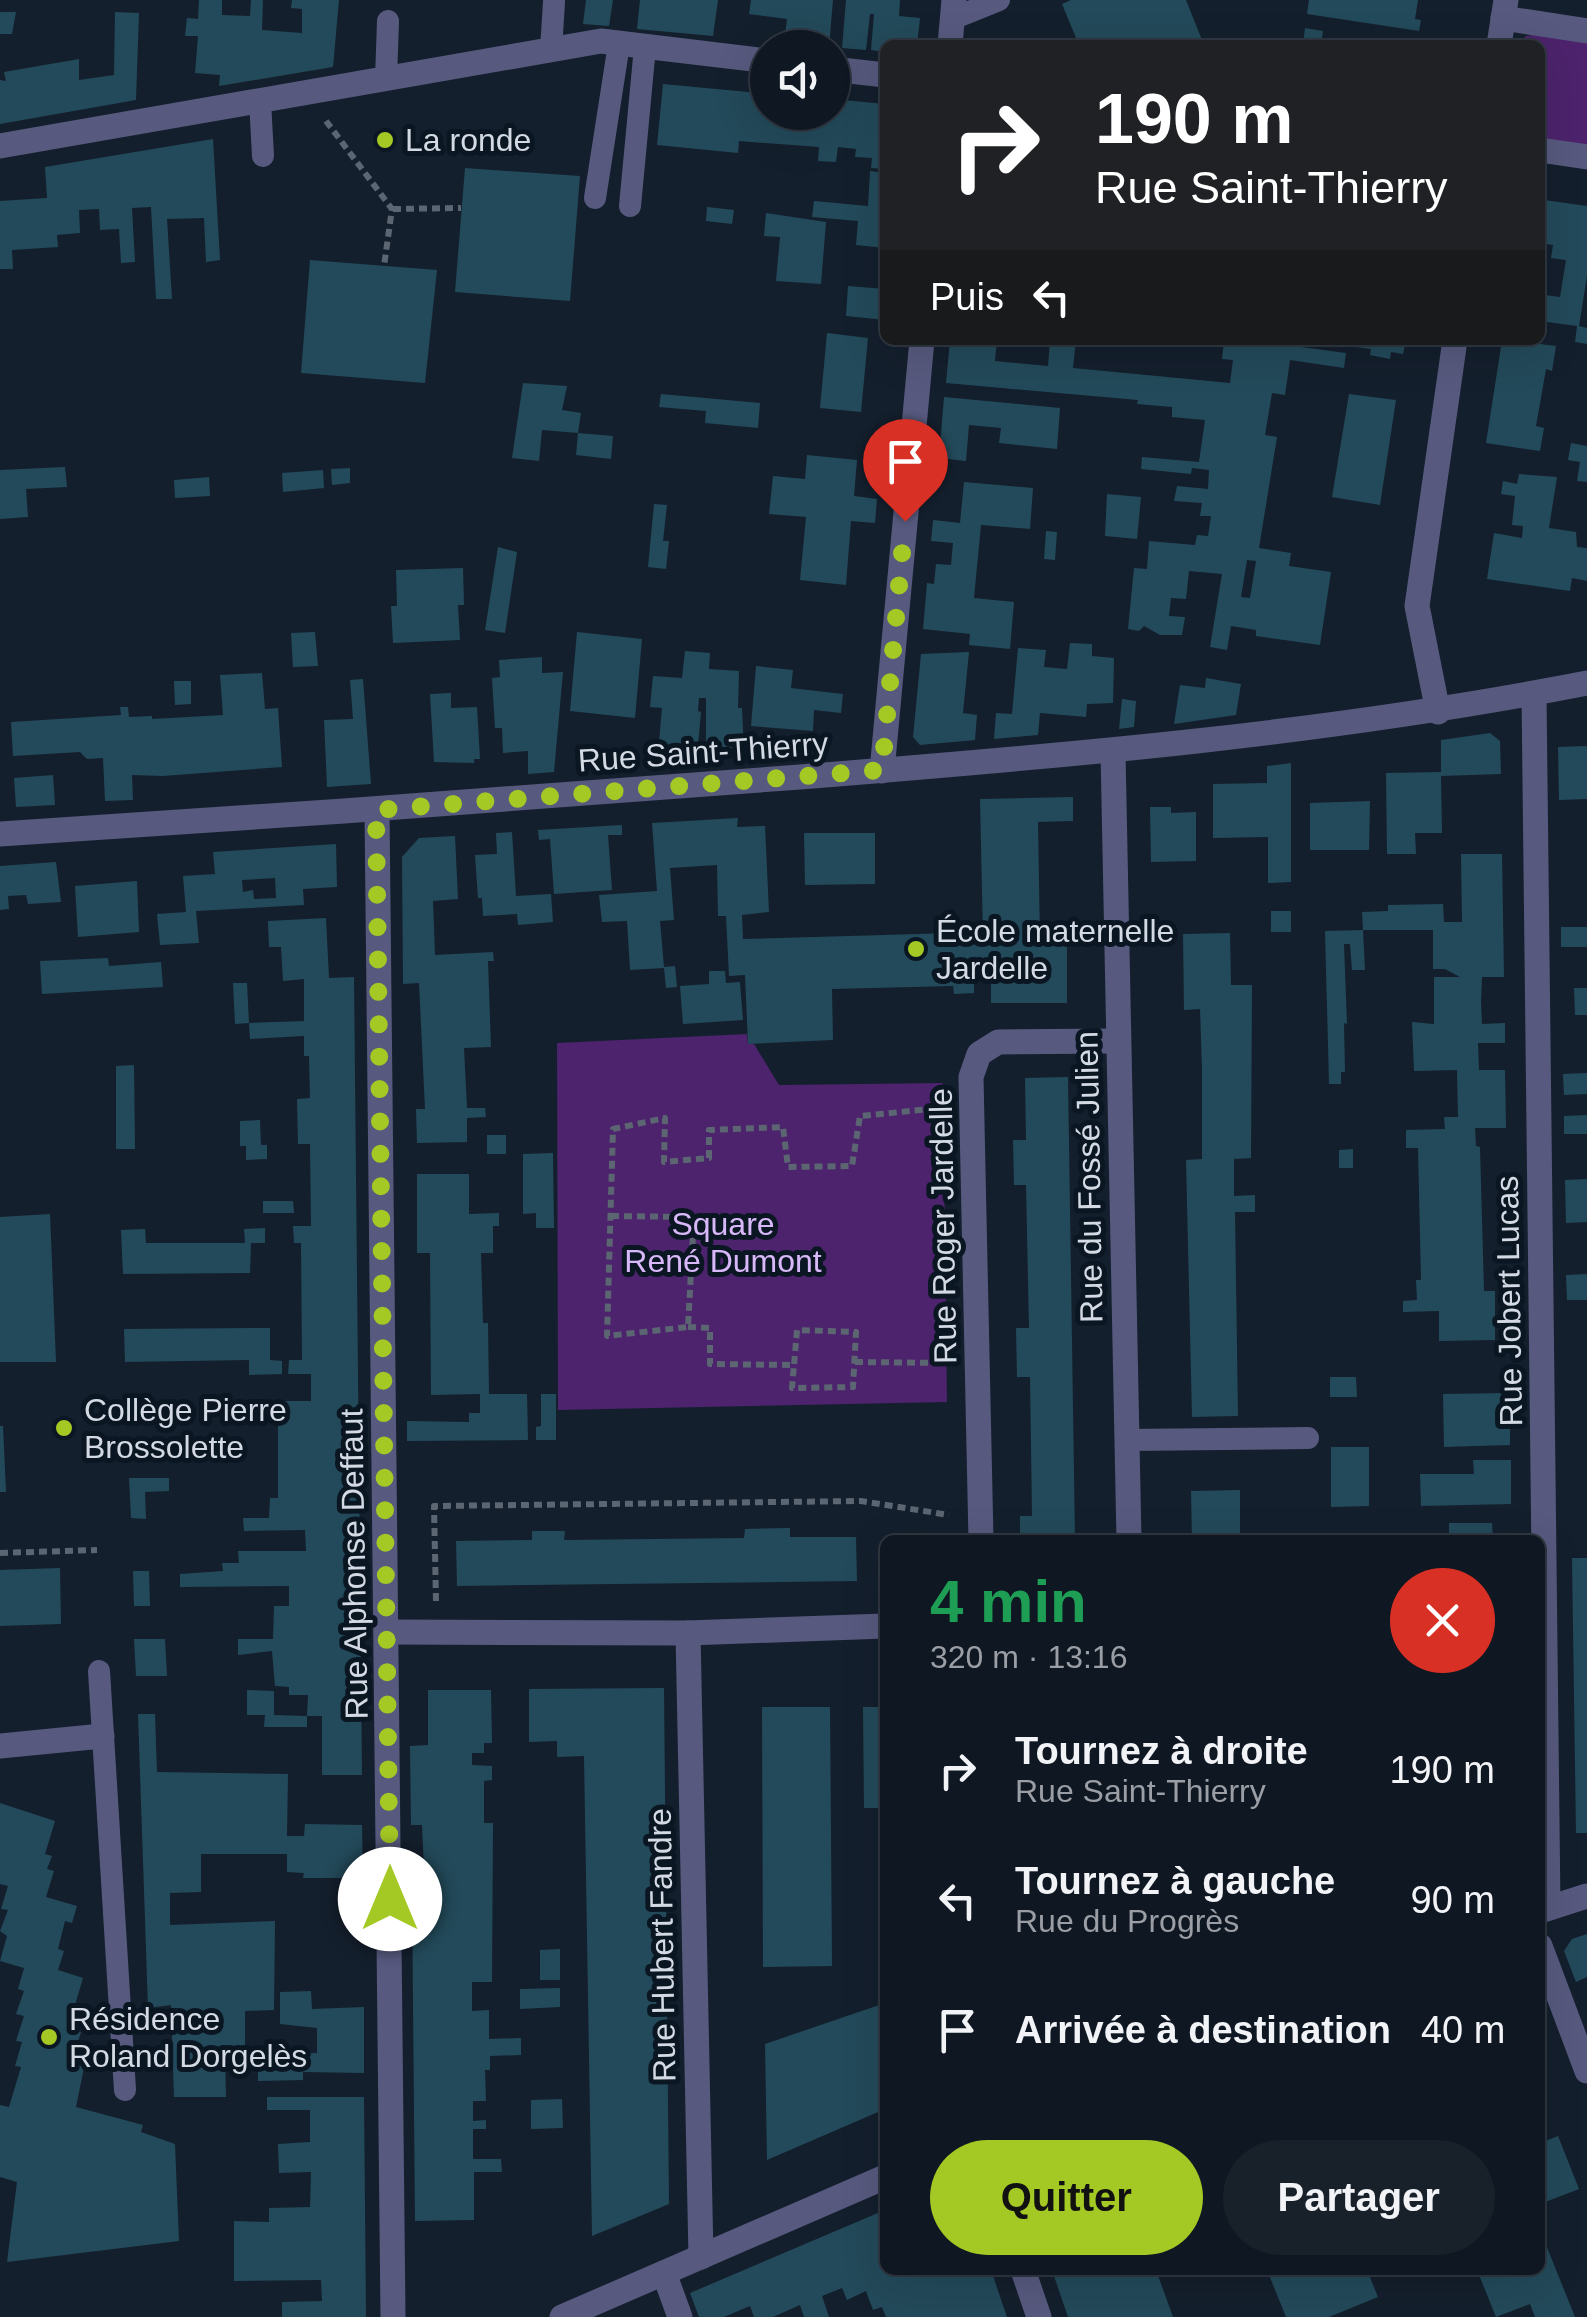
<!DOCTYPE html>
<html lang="fr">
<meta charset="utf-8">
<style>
:root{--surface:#0f1722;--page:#18202a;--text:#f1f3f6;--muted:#9b9fa5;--line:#2f3640;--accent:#a4c824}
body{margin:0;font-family:Helvetica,sans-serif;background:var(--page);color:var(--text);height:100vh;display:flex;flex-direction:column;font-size:38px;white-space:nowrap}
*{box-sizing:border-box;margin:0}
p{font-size:32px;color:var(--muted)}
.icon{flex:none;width:55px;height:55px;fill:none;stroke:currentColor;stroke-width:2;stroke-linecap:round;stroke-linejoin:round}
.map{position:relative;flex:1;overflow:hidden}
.sheet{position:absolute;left:880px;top:1535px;width:665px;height:740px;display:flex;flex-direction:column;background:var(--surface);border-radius:15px;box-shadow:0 10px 40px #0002,0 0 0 2px var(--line)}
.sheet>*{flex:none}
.banner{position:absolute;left:880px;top:40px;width:665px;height:305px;border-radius:15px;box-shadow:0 10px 40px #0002,0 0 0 2px var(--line);background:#202124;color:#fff;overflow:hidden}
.tools{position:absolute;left:750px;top:30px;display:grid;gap:20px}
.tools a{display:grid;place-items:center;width:100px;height:100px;border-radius:50%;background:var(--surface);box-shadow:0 10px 40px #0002,0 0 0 2px var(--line);font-size:50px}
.pin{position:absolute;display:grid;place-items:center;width:85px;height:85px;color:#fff;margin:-102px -42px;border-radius:50% 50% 50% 0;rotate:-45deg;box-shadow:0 0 10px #0007}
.pin .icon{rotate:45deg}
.me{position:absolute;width:110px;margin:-55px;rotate:0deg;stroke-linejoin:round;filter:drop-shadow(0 0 8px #0008)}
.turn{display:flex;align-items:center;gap:35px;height:210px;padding:0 50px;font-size:45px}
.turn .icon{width:130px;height:130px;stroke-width:2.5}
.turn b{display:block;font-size:70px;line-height:85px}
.then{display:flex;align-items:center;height:95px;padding:0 50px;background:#0003;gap:20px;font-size:38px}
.round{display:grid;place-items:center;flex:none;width:105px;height:105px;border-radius:52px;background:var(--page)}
.overview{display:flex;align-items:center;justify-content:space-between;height:170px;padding:0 50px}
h1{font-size:60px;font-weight:600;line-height:75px;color:#1e9e55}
.cta{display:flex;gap:20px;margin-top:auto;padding:20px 50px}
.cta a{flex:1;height:115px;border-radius:60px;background:var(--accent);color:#111;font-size:40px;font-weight:600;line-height:115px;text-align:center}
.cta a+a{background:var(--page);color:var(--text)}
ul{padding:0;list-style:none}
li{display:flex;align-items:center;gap:30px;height:130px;padding:0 50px}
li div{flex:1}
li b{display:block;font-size:38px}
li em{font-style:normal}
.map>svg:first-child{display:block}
.green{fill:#4c236c}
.building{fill:#234a5a;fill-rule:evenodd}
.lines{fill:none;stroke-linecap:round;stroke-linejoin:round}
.path{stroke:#5c6672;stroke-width:6;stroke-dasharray:8 5;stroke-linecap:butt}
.lane{stroke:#575a7e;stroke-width:22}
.street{stroke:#575a7e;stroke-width:25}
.route{stroke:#a4c824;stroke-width:18;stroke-dasharray:0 32.4}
.poi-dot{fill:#a4c824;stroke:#0b1623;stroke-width:4}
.labels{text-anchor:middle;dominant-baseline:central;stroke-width:10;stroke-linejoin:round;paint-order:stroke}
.poi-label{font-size:32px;fill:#d3dae4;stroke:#0b1623;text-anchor:start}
.street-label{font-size:32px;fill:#d3dae4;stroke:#0b1623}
.park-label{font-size:32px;fill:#d8b8f9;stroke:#0b1623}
</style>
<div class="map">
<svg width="1587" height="2317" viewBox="0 0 1587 2317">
<rect width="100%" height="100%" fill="#141f2d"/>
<g class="green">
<path d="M1533 35 1587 42V149L1540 141V45H1516L1526 36Z"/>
<path d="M747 1034 748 1044H754L779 1085 943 1083 947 1402 558 1410 557 1043Z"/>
</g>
<g class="building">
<path d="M199 0H222V15L250 16 251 0H263L262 30 302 33V9L291 8 292 0H339L333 67 219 86 220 75 195 73 198 36H185L187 18 198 19Z"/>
<path d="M586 0H613L609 26 583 24Z"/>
<path d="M640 0H718L713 36 637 29Z"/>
<path d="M751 0H833L829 47 784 42 787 19 749 14Z"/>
<path d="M846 0H900L899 16 920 18 917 45H885V52L871 50 874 14H870L866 50 842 48Z"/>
<path d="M1071 0H1186L1204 45H1079L1062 4Z"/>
<path d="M1309 0H1418L1415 19 1421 20 1419 31 1307 14Z"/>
<path d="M0 12H16L12 34H0Z"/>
<path d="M115 12 139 13 136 100 0 124V80L6 81 4 72 79 59V80L114 75Z"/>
<path d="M1305 28 1323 31 1321 45H1303Z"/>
<path d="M663 84 768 94V112H832V99L885 104V169L871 168 872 158 855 157 856 149 838 147 836 162 818 161 819 147 739 141 738 153 657 145Z"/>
<path d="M213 139 220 260 206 262 204 218 167 219 172 299H156L151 207 132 208 135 262 121 263 119 229 100 230 99 209 79 210 80 233 57 235 58 247 12 250 13 269H0V201L47 198 45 167Z"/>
<path d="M465 168 580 176 570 301 455 292Z"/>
<path d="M870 171 885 173V248L856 245 858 221 812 217 814 201 868 206Z"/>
<path d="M1544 200 1587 206V276L1579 326 1587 328V344L1575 342 1577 326 1540 321 1545 295 1560 297 1566 260 1551 258 1553 245 1540 243Z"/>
<path d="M707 207 734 210 732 224 706 221Z"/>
<path d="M766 213 826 222 821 284 776 281 780 237 764 236Z"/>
<path d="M310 260 437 270 425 383 301 373Z"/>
<path d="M848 286 885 289V320L846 316Z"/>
<path d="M827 333 868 338 861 412 820 408Z"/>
<path d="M950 340H997L995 361 1048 366 1050 340H1076L1073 368 1230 383 1233 360 1222 359 1224 341 1279 344 1346 353 1344 368 1290 360 1285 395 1272 393 1265 435 1277 437 1259 548 1291 553 1289 566 1331 572 1320 645 1256 636V630L1231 626 1227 650 1210 647 1222 574 1189 571 1186 599 1171 598 1169 616 1185 617 1182 635H1160L1144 626 1139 631 1128 629 1134 568 1147 569 1149 541 1195 545 1197 535 1208 536 1211 516H1200L1202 503 1174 501 1177 486 1208 489 1209 470 1192 468 1191 474 1141 469 1142 457 1199 462 1205 420 1172 417V407L1137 404 1138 400 946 383ZM1247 560 1256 561 1250 598 1241 597Z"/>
<path d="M1357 340H1406L1403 354 1391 352 1390 359 1370 355 1371 349 1356 347Z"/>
<path d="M1502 340H1533L1532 343 1556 346 1552 371 1546 369 1536 426 1544 428 1540 451 1486 443Z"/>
<path d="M523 383 567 386 562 410 581 413 578 433 613 436 611 459 576 455 578 433 542 430 539 461 512 458Z"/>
<path d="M661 394 760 403 758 428 705 423 706 411 659 407Z"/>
<path d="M1349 394 1396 400 1380 505 1332 497Z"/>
<path d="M944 397 1060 408 1057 449 999 443 1001 428 969 425 966 461 939 458Z"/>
<path d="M1571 443 1587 446V482L1577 481 1580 462 1568 460Z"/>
<path d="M807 455 857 460 854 496 877 499 875 523 851 521 846 585 800 580 806 517 769 514 773 476 805 479Z"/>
<path d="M65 467 67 487 26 489 28 517 0 519V470Z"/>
<path d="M350 468V483L332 485 331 469Z"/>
<path d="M323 470 324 488 283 492 282 473Z"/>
<path d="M1519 474 1557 477 1549 528 1576 532 1577 547 1587 548V581L1572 578 1570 591 1487 579 1494 533 1522 538 1523 526 1512 525 1515 496 1501 494 1503 481 1517 484Z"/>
<path d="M209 477 210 496 175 498 174 480Z"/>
<path d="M964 482 1033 488 1030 529 981 525 974 598 1014 602 1010 649 969 645 970 634 923 629 927 583 934 584 936 564 951 565 953 543 931 541 933 520 960 523Z"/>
<path d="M1107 494 1141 497 1137 539 1105 536Z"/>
<path d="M654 504 667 505 663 541H669L666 569 648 567Z"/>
<path d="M1046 531 1057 532 1055 560 1044 559Z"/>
<path d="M498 547 517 552 505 633 485 630Z"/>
<path d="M463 568 464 605H458L460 640 393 643 391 606H397L396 570Z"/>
<path d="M315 632 318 666 293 667 291 633Z"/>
<path d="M577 632 642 639 635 718 570 711Z"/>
<path d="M1070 643 1092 644V656L1114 658 1113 703 1087 704 1086 717 1040 713 1038 735 994 739 996 713 1012 714 1018 648 1046 650 1044 667 1067 669Z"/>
<path d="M685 651 710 653 709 669 739 671 738 708H742L744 754 706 755V698H699L698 711 701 712 697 756 658 753 662 708 650 707 653 676 682 678Z"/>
<path d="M969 652 963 713 977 715 975 740 920 745 913 737 921 654Z"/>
<path d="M542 657V673L563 672 554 772 528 774V751L503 753 502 728H495L492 678 500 677 499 660Z"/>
<path d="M756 666 793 670 791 688 843 694 841 713 814 710 813 731 751 726Z"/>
<path d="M262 673 265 709 278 708 282 767 163 776 132 775 133 800 105 801 103 758 87 759 80 752 13 756 11 722 121 715 120 707H128L129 717 152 716V719L223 715 220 675Z"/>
<path d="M1206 678 1241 684 1236 715 1174 724 1180 685 1205 688Z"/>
<path d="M363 679 371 784 327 787 324 720 353 719 350 680Z"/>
<path d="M174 681H191V704L175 705Z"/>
<path d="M451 693V708L477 707 480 759H474V763L434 762 430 694Z"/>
<path d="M1122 699 1136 701 1134 727 1119 729Z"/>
<path d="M1490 733 1500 741 1501 774 1441 776 1442 833H1415L1416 854H1387L1386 773 1441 772V740Z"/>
<path d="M1587 746V799L1559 800 1558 747Z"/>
<path d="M1291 763V882L1268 883V837L1213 838V784L1267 783V766Z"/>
<path d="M53 775 55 805 16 807 14 778Z"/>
<path d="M1073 797V821L1038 822 1040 942H1067V1003H991V977H974V993L954 994 953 986 832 989 833 1040 748 1044 745 975 729 976 726 916H718L717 865 670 868 674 920 660 921 664 967 675 966 677 987 666 988 664 968 630 970 627 921 602 922 599 895 657 891 652 823 738 818 737 827 765 826 769 912 742 915 743 939 953 933V938L983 937 980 799Z"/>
<path d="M1370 801 1369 850H1310V803Z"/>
<path d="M1150 807H1171V813L1196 812V861L1151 862Z"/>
<path d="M622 825V835H608L612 890 554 894 550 839 539 840 538 830Z"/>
<path d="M512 832 516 896 551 894 553 922 518 925 517 914 483 916 482 898H478L475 855 497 854 496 833Z"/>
<path d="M804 833H875V884L805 885Z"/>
<path d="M455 836 458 899 433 901 435 955 493 952 494 961H488L491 1047 464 1048 467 1108H485L486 1117 467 1118V1142L417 1143 416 1109H425L419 983 403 984 402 857 419 838Z"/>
<path d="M336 844 337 887 303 889 304 905 196 911 199 943 160 945 157 914 186 912 183 876 215 874 213 852ZM275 878 276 898 254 899 253 890 243 892 242 880Z"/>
<path d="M1461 854H1502L1504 977H1482L1481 1002 1482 1024 1505 1023V1043H1478L1479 1070H1505L1506 1128H1475L1476 1146 1480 1147 1484 1291H1495V1340L1439 1341V1311L1403 1312V1301L1417 1300 1416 1280H1421L1418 1148H1406V1130L1445 1129 1444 1117H1458L1457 1070 1414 1071 1412 1022 1434 1024V977H1460L1445 969H1433V930H1363L1365 970H1352L1350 944H1344L1347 1024 1344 1023 1345 1072H1341V1084H1329L1325 931 1363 930 1362 912 1388 911V905L1443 904 1444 922H1462Z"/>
<path d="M56 862 61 902 28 904 26 895 8 896 9 909 0 910V866Z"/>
<path d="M137 881 139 932 78 937 75 886Z"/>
<rect x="1271" y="911" width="20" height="21"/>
<path d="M326 918 329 978 354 977 362 1775H322V1716H307V1727H264L265 1715H247V1690L274 1691V1715L307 1716 308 1695H289V1687L275 1686 272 1651 238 1655V1639H273L274 1606H289V1586L180 1587V1574L223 1571 222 1563H239L238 1551H306L305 1530 244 1531 243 1518H269L270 1498H278V1401H311V1374H288L289 1360H302L301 1243H294L293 1226H311L310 1144H298L297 1099 310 1098 309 1056H304V1036L250 1039 249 1023 235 1024 233 983H247L249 1023 304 1021V979L283 981 281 947H269L268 921Z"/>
<rect x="1561" y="927" width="26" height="20"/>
<path d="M1230 933 1231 985H1252L1251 1158 1234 1159V1196L1255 1195V1212H1235L1238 1416 1192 1417 1186 1160 1202 1159V1069L1200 1009 1184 1010 1183 934Z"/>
<path d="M108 958 109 966 161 962 163 987 42 994 40 961Z"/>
<path d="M709 971H725L726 983 740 982 743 1020 683 1024 680 986 709 984Z"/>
<path d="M1574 988H1587V1015H1575Z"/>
<path d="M134 1065 135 1149H116V1066Z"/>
<path d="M1587 1073V1094L1564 1095 1563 1074Z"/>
<path d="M1068 1077 1075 1540H1020V1516H1032L1030 1377H1017L1016 1328H1029L1026 1185H1014L1013 1140H1026L1025 1078Z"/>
<path d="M1587 1115V1134H1564V1116Z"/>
<path d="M260 1120 261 1145H267V1159L246 1160V1146H240V1121Z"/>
<rect x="487" y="1135" width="19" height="19"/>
<path d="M1353 1149V1168H1339V1150Z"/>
<path d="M553 1153 554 1228H536V1213L523 1214V1154Z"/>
<path d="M417 1174H469V1214L499 1213V1226H493V1253H481L483 1323H488L489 1394H527L528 1440 407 1441V1421L469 1422V1413H480V1394L431 1395 430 1253H417Z"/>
<path d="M1587 1179V1222L1566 1223 1565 1180Z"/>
<path d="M263 1201H293L294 1213H263Z"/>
<path d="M50 1214 56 1362H0V1217Z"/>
<path d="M265 1228V1243H251L250 1273 123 1274 121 1230 145 1229 146 1243H245L244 1229Z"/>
<path d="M1587 1274V1300H1567L1566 1275Z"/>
<path d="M270 1328V1360L282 1361V1374L249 1375V1360L125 1362 124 1329Z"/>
<path d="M1330 1377H1356L1357 1397H1330Z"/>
<path d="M1510 1393V1445L1444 1447 1443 1394Z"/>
<path d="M541 1394H556V1440H536V1427L541 1426Z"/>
<path d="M0 1426H3L6 1492H0Z"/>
<path d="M1331 1447H1369V1506L1331 1507Z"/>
<path d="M1473 1460H1511V1504L1421 1506 1420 1474H1474Z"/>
<path d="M129 1478H169V1491L145 1492 146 1519 131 1518Z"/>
<path d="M1240 1490V1540H1192L1191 1491Z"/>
<path d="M1449 1523H1492L1493 1540H1449Z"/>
<path d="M790 1528V1537H856L857 1581 457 1586 456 1541 532 1540V1531H565L564 1540 744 1538 745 1529Z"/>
<path d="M1572 1558H1587V1833H1576Z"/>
<path d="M60 1568 61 1624 0 1626V1570Z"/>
<path d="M133 1571H149L150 1606H134Z"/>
<path d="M134 1639H165L167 1676H136Z"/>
<path d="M664 1688 669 2204 592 2236 584 1756 557 1757V1741L529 1742V1689Z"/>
<path d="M428 1690H491L492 1743H484V1753H472V1765L492 1766V1780L484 1781V1823H493L492 1982H472V2011L489 2010V2039L521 2038V2055L490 2056V2070H485L486 2101H473V2121L486 2120V2129H473V2159H501L502 2172H474V2220L415 2221 412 1892H425L422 1825H411L410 1746 428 1745Z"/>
<path d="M762 1707H830L832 1966 763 1967Z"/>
<path d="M863 1707H885V1808H864Z"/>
<path d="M138 1714H155L157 1772 288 1774 287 1836H304L305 1824 362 1825 363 1878H303L304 1873 287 1872V1854H201V1892L170 1893V1925L275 1921 274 2010 245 2011V2054H225L226 2097H174L171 2005 148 2008Z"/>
<path d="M0 1803 55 1821 45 1854 52 1856 47 1869 54 1871 46 1897 77 1906 72 1923 65 1921 58 1949 64 1951 58 1970 83 1978 75 2005 82 2006 75 2030 81 2032 74 2055 86 2058 76 2107 143 2125 141 2132 175 2144 179 2241 7 2262 17 2182 0 2177V2105L9 2107 21 2067 15 2066 22 2042 16 2041 24 2016 16 2014 24 1991 18 1989 24 1968 0 1961 7 1936 0 1931 8 1910 1 1909 8 1886 0 1884Z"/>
<path d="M1587 1934V1977L1576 1982 1564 1951 1572 1939Z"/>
<path d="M560 1949V1980H540V1950Z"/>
<path d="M560 1988V2007L520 2009V1989Z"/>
<path d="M311 1991 312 2009 364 2007V2073L303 2072V2080L258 2081V2054L317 2053V2028L280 2024V1992Z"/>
<path d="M885 2003V2109L767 2160 765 2044Z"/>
<path d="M267 2097H364L366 2317H282V2302L322 2301 321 2280 234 2281V2221L269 2222V2208L310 2207 311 2172 279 2173 278 2144 310 2142V2110H267Z"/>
<path d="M562 2099 563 2128 531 2129V2100Z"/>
<path d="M1558 2136 1579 2189 1540 2204V2143Z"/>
<path d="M885 2210V2270H991L1007 2317H886L882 2307 873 2310 866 2291 847 2300 842 2288 822 2296 829 2317H804L800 2305 773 2317H754L750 2306 724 2317H699L690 2293Z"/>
<path d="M1540 2230 1575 2317H1535L1530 2304 1496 2317 1477 2270H1540Z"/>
<path d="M1052 2270H1156L1173 2317H1068Z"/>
<path d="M1267 2270H1367L1378 2297 1329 2317H1286Z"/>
</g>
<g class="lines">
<g class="path">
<path d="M326 121 392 209 384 266"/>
<path d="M393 209 461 208"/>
<path d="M611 1216 694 1217 688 1327 607 1336 613 1129 665 1118 664 1162 709 1158V1130L783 1127 788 1167 852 1166 860 1116 941 1108"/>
<path d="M688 1327 710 1328V1364L794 1365 797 1330 856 1332 853 1387 792 1388 794 1365"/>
<path d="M855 1362 948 1363"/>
<path d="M0 1553 97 1550"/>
<path d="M436 1601 434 1506 861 1501 949 1515"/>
</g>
<g class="lane">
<path d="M952 19 999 0"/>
<path d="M551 50 554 2"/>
<path d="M386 79 388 21"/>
<path d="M260 101 263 156"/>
<path d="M595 198 619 44"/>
<path d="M630 206 645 47"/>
<path d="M1127 1440 1308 1438"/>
<path d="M99 1671 125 2090"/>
</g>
<g class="street">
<path d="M1503 18 1587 31"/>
<path d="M950 45 954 0"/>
<path d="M1499 45 1506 0"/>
<path d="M832 69 885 75"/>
<path d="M0 146 601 41 768 61"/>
<path d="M1540 150 1587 157"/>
<path d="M1534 694 1548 1908"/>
<path d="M1438 712 1417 606 1455 340"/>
<path d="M1113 752 1129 1540"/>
<path d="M882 771 922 340"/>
<path d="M377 810 393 2317"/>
<path d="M0 834C267 817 533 798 800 777 1063 756 1327 734 1587 683"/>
<path d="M981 1540 971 1077 979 1054 998 1042 1118 1041"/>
<path d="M387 1632 688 1633 885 1626"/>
<path d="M688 1633 701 2257"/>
<path d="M0 1746 102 1736"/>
<path d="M1540 1911 1587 1896"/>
<path d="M1540 1946 1587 2071"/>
<path d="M1023 2270 1039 2317"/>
<path d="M664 2273 680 2317"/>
<path d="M562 2317 885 2177"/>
</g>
</g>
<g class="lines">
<path class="route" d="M390 1899 376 810 882 770 905 521"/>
</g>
<g class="poi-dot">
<circle cx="385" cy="140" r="10"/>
<circle cx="916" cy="949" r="10"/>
<circle cx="64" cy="1428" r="10"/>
<circle cx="49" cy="2037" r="10"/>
</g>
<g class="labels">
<g class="poi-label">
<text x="405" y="140">La ronde</text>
<text x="936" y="931">École maternelle<tspan x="936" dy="37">Jardelle</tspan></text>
<text x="84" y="1410">Collège Pierre<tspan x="84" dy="37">Brossolette</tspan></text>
<text x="69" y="2019">Résidence<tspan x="69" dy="37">Roland Dorgelès</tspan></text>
</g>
<g class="street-label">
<text transform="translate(703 752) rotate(-4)">Rue Saint-Thierry</text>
<text transform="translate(1089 1177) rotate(-91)">Rue du Fossé Julien</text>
<text transform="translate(943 1226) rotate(-91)">Rue Roger Jardelle</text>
<text transform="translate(1509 1301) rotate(-91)">Rue Jobert Lucas</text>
<text transform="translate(354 1564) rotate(-91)">Rue Alphonse Deffaut</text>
<text transform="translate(662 1945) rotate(-91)">Rue Hubert Fandre</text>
</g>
<g class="park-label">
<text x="723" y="1224">Square<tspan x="723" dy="37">René Dumont</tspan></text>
</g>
</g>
</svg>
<div class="tools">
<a><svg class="icon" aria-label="sound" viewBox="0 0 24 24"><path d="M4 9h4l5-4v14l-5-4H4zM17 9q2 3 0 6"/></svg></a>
</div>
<div class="pin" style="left:905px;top:521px;background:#d93025"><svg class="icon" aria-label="arrive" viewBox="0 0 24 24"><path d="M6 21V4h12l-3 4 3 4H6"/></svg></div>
<svg class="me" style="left:390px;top:1899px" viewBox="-20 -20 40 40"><circle r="19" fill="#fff"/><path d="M0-13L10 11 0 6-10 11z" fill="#a4c824"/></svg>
<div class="banner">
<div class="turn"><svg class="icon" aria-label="right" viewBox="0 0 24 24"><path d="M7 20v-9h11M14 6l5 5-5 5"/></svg><div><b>190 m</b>Rue Saint-Thierry</div></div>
<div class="then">Puis<svg class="icon" aria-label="left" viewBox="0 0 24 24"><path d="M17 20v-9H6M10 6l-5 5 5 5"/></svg></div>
</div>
<section class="sheet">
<div class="overview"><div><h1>4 min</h1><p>320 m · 13:16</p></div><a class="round" style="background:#d93025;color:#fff"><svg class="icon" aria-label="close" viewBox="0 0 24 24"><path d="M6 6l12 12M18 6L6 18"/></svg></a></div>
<ul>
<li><svg class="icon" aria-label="right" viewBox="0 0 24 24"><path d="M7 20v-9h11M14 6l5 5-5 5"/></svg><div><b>Tournez à droite</b><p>Rue Saint-Thierry</p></div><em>190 m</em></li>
<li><svg class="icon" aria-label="left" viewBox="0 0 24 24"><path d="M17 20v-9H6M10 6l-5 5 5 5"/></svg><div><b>Tournez à gauche</b><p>Rue du Progrès</p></div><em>90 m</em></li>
<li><svg class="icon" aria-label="arrive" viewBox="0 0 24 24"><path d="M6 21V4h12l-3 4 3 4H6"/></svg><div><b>Arrivée à destination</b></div><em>40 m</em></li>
</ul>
<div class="cta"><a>Quitter</a><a>Partager</a></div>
</section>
</div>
